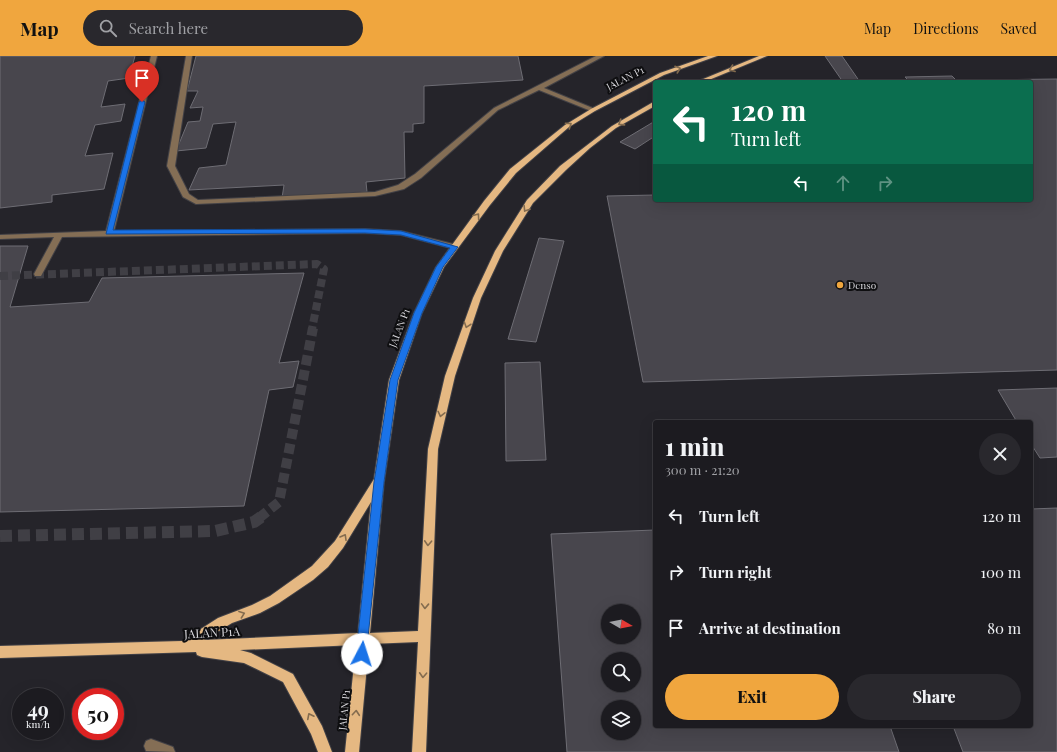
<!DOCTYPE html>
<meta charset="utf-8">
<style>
:root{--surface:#1c1b20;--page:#29282d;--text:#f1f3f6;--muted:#a0a1a5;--line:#3a393e;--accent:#f0a63e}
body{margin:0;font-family:"Playfair Display",serif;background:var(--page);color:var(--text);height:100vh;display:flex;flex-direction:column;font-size:15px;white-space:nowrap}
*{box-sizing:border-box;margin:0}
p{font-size:13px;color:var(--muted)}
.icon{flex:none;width:22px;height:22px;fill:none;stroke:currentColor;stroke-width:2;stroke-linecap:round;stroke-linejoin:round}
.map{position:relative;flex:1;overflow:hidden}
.side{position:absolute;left:653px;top:364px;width:380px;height:308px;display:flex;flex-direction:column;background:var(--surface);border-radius:4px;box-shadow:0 4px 16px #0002,0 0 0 1px var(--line)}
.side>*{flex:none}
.hud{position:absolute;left:653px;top:24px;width:380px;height:122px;border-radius:4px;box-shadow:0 4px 16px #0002,0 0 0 1px var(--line);background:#0b6e4f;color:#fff;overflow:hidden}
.needle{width:26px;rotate:99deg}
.fabs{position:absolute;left:601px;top:548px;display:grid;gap:8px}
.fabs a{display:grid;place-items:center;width:40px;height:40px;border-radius:50%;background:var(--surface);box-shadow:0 4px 16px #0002,0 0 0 1px var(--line);font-size:20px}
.speed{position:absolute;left:12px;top:632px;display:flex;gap:8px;font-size:20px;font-weight:700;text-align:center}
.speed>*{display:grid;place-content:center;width:52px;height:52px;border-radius:50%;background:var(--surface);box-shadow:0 4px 16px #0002,0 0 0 1px var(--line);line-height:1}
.speed small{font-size:10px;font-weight:400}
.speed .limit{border:6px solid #d22;background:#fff;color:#111}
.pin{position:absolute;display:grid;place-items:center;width:34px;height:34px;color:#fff;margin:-41px -17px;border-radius:50% 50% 50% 0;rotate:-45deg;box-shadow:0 0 4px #0007}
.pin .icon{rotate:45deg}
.me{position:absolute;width:44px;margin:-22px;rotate:5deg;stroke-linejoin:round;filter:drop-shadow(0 0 3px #0008)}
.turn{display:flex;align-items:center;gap:14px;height:84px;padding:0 12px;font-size:18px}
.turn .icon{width:52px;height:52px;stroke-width:2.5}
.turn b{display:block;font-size:28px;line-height:34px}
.lanes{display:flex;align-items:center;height:38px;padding:0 12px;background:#0003;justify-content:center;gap:20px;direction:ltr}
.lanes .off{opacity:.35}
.round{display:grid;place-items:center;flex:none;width:42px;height:42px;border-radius:21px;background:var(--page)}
.summary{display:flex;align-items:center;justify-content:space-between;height:68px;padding:0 12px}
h1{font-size:24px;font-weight:800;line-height:30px}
.primary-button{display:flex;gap:8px;margin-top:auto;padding:8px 12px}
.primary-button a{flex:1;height:46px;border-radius:24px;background:var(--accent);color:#111;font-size:16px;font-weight:800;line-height:46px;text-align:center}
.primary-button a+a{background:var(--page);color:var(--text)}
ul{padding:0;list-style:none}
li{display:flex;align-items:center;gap:12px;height:56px;padding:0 12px}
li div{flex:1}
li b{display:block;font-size:15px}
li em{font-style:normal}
header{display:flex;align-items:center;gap:24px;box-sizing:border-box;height:56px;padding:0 20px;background:var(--accent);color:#111}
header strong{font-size:19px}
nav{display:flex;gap:22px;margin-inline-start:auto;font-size:14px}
.search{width:280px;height:36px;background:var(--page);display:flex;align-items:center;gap:10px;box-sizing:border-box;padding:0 14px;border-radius:22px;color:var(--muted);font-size:15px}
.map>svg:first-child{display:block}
.building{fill:#48464d;stroke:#6e6d74;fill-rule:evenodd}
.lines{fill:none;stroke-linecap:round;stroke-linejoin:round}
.minor-tunnel-far2{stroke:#403f45;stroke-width:8;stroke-dasharray:8 4;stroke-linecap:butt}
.minor-tunnel-far1{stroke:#403f45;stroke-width:10;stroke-dasharray:10 5;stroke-linecap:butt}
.minor-tunnel{stroke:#403f45;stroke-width:12;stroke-dasharray:12 6;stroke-linecap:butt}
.minor-casing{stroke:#424146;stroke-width:2}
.major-casing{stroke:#424146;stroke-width:2}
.minor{fill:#846e55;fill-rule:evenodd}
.major{fill:#e5b882;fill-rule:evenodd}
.oneway{stroke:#846c4f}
.route{fill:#1a73e8;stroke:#114b97}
.poi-dot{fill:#f0a63e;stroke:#0e0e10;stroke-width:1.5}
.labels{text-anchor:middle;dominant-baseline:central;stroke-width:4;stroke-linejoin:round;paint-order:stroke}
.street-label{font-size:10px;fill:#d8d7dc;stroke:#0e0e10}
.poi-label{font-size:10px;fill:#d8d7dc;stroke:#0e0e10;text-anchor:start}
.near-street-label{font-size:12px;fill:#d8d7dc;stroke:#0e0e10}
</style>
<header>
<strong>Map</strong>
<div class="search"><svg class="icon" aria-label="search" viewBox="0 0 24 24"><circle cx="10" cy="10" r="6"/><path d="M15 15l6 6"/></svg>Search here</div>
<nav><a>Map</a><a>Directions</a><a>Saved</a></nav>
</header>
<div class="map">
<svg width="1057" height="696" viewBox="0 0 1057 696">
<rect width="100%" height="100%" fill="#25242a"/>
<g class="building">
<path d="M0 0H135L129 22 108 25 101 51 125 48 121 65 95 69 85 100 113 97 104 133 52 139V146L0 152Z"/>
<path d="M196 0H518L523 24 424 30V67L413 68V76H404L405 122 366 126 367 136 282 142 284 129 189 134 199 112 226 109 236 66 213 68 206 92 176 95 188 66 200 65 203 51 190 52 198 35H187Z"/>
<path d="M825 0H842L860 26H843Z"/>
<path d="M952 20 958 26H910L905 21Z"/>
<path d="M1057 23V314L643 326 607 140 655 139V144H1031V26H978L976 24Z"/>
<path d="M655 65V80L635 93 620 86Z"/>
<path d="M539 182 564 185 536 286 508 283Z"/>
<path d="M0 190H28L10 251 89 246 102 222 304 217 279 307 299 305 293 331 269 334 244 450 0 456Z"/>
<path d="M540 306 546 404 506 405 505 307Z"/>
<path d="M1057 332V401L1040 402 1031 388V366H1017L998 334Z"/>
<path d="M1057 452V696H963L953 670H1031V453Z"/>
<path d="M655 474V670H890L899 696H567L551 478ZM608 555H634V581H608ZM608 603H634V629H608ZM608 651H634V677H608Z"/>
</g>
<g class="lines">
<path class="minor-tunnel-far2" d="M0 220 317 208 324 213 312 273"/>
<path class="minor-tunnel-far1" d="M259 462 279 446 313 272"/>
<path class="minor-tunnel" d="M0 480 215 475 254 466 261 461"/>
<g class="minor-casing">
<g id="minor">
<path d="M151 0H157L114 175 365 173 401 175 457 189 458 191 454 193 401 179 365 177 62 181 41 220H35L34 218 54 181 0 183V179L106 175Z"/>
<path d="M186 0H192L175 110 189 138 198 144 375 136 398 129 415 118 494 52 596 0H604L544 32 595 53V55H591L539 34 498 54 421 122 404 133 375 140 196 148 183 141 167 110Z"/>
<path d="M151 683 173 691 175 696 146 695 144 690 146 685Z"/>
</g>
</g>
<g class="major-casing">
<g id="major">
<path d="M708 0H717L664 19 595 55 569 71 516 117 490 149 444 211 422 257 399 324 384 426 370 577 418 575 428 393 445 320 473 242 495 195 527 144 560 110 612 70 655 45V50L616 72 590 92 566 114 533 147 503 195 481 242 455 320 438 393 426 696H412L418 586 369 588 359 696H345L356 589 240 594 251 597 293 618 322 670 332 696H318L311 678 283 626 244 607 202 601 197 599 196 596 0 602V590L182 585 218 562 252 549 270 540 312 510 335 485 374 423 389 324 414 257 436 211 484 145 510 113 565 69 591 53 660 17ZM371 446 358 577 204 584 232 567 260 557 279 547 313 524 328 511 343 492Z"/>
<path d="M759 0H767L704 26H696Z"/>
</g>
</g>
<use href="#minor" class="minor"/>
<use href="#major" class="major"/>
</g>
<defs><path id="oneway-chevron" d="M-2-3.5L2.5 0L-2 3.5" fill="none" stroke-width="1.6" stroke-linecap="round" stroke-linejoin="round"/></defs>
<g class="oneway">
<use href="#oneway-chevron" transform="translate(678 13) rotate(-19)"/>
<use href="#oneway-chevron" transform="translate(732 13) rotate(159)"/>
<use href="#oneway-chevron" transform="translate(621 67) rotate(147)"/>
<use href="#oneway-chevron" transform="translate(569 69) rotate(-34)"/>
<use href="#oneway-chevron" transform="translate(526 153) rotate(122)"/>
<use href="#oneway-chevron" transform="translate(477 160) rotate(-54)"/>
<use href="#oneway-chevron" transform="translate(467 269) rotate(109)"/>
<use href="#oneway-chevron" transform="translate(441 358) rotate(103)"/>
<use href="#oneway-chevron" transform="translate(344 481) rotate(-60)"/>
<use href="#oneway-chevron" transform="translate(428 487) rotate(93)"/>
<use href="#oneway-chevron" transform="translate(425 550) rotate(92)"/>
<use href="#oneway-chevron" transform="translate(242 558) rotate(-20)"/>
<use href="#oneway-chevron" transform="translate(423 619) rotate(93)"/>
<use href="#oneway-chevron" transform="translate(356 657) rotate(-85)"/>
<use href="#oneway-chevron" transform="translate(310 660) rotate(-117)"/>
</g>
<path class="route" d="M142 44 145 46 113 174 365 173 401 175 458 191 443 211 422 257 398 324 384 426 366 601 362 603 358 601 356 598 374 426 390 324 414 257 436 211 450 192 401 179 365 177 106 178 139 46Z"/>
<circle class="poi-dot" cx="840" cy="229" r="4"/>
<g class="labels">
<g class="street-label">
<text transform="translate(625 22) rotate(-27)">JALAN P1</text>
<text transform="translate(399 272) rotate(-69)">JALAN P1</text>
<text transform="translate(344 654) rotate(-84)">JALAN P1</text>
</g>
<g class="poi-label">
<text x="848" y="229">Denso</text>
</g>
<g class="near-street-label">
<text transform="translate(212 576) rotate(-3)">JALAN P1A</text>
</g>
</g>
</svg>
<div class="fabs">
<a><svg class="needle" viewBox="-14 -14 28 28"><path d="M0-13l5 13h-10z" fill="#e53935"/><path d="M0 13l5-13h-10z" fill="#a0a1a5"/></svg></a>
<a><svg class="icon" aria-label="search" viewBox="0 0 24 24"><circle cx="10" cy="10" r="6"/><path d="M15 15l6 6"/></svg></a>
<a><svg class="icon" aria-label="layers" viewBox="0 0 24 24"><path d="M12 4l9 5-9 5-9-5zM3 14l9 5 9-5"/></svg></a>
</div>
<div class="speed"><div>49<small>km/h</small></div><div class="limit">50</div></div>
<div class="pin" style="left:142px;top:46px;background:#d93025"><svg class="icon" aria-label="arrive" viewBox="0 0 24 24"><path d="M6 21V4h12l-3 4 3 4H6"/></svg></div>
<svg class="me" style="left:362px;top:598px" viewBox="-20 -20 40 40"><circle r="19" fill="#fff"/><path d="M0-13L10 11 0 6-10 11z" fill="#1a73e8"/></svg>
<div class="hud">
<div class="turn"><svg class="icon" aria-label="left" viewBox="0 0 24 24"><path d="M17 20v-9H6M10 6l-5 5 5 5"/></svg><div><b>120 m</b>Turn left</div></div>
<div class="lanes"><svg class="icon" aria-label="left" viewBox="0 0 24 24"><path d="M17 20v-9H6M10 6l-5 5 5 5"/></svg><svg class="icon off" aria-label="ahead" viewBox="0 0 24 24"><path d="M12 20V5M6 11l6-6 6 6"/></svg><svg class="icon off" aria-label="right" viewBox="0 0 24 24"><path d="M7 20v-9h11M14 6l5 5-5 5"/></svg></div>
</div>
<section class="side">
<div class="summary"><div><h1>1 min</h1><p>300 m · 21:20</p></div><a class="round"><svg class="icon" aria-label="close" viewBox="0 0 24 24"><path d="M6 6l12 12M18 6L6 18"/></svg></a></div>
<ul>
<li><svg class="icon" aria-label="left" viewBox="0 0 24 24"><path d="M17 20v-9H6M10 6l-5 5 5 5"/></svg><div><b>Turn left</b></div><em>120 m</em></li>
<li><svg class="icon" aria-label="right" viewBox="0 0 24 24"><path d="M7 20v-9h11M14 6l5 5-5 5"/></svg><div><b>Turn right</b></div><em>100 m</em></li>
<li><svg class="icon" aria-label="arrive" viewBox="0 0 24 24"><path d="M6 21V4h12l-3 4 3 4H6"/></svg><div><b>Arrive at destination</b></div><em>80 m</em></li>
</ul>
<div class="primary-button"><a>Exit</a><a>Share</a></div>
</section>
</div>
